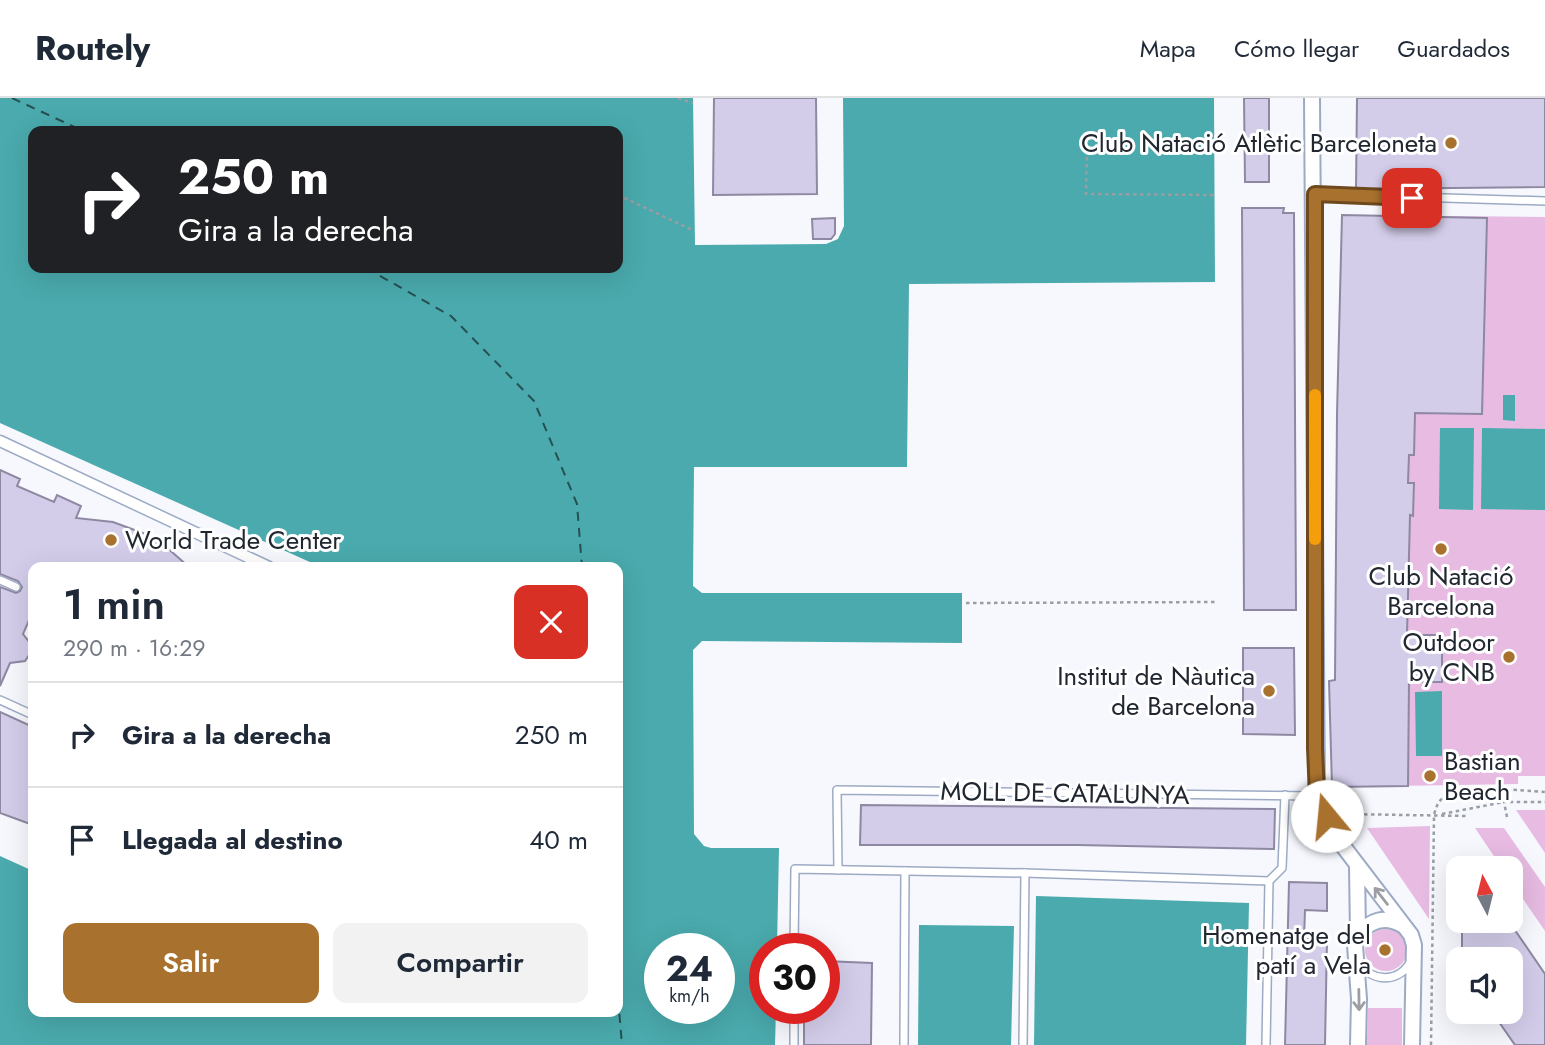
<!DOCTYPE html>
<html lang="es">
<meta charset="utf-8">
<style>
:root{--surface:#fff;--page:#f2f2f3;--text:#1f2937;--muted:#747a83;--line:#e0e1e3;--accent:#a8712d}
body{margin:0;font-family:Jost,sans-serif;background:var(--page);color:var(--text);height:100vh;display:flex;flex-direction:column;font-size:26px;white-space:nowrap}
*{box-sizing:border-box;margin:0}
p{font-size:23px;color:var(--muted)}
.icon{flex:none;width:38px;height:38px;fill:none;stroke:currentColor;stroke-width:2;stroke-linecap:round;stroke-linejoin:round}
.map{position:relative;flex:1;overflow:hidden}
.side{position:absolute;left:28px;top:464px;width:595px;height:455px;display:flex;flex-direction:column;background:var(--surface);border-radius:14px;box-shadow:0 7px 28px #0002}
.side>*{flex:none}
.top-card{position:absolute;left:28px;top:28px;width:595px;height:147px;border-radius:14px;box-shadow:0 7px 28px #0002;background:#202124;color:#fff;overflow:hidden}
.needle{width:46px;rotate:353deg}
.controls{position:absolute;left:1446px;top:758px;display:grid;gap:14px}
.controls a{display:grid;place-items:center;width:77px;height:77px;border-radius:14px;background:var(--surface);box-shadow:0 7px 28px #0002;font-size:35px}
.speed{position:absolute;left:644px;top:835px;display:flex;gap:14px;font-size:35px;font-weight:700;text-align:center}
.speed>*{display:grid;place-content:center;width:91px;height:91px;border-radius:50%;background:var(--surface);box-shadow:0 7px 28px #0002;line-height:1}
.speed small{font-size:18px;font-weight:400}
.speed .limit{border:10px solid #d22;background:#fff;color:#111}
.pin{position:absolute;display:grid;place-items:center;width:60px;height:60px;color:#fff;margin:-30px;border-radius:14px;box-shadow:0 4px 10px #0006}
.me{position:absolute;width:77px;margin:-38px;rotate:343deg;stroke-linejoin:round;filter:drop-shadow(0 0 5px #0008)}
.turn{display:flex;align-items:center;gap:24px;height:147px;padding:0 35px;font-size:32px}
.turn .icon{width:91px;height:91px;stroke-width:2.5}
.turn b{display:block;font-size:49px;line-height:60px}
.round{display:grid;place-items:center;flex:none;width:74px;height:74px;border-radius:14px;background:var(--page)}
.summary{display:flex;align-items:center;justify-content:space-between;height:119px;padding:0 35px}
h1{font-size:42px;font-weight:600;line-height:52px}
.cta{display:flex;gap:14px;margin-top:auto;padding:14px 35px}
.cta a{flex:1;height:80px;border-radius:14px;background:var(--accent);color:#fff;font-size:28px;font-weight:600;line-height:80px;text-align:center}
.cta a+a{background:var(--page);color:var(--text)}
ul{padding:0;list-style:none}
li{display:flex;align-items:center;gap:21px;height:105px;padding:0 35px;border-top:2px solid var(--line)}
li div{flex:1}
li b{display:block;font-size:26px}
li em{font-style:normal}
header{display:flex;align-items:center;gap:42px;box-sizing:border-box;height:98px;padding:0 35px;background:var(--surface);border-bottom:2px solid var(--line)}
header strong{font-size:33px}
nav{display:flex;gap:38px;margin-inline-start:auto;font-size:24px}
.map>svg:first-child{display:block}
.green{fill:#e7bbe2}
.water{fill:#4aaaad;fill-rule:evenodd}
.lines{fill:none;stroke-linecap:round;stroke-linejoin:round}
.ferry{stroke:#265152;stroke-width:2;stroke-dasharray:9 7;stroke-linecap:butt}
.building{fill:#d4cdea;stroke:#8e88a2;stroke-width:2}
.service-casing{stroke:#9daac4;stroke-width:10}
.pedestrian-casing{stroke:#9daac4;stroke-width:13}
.minor-casing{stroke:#9daac4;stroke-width:18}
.path{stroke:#999da4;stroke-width:2.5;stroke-dasharray:3.5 3.5;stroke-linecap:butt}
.service{stroke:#fff;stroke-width:7}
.pedestrian{stroke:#fff;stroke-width:10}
.minor{stroke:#fff;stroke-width:14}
.oneway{stroke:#9b9ea2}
.route-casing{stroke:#6d491d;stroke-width:18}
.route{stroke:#a8712d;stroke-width:12}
.slow{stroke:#f59e0b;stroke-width:12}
.poi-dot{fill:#a8712d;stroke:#fff;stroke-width:2.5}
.labels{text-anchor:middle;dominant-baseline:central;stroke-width:6;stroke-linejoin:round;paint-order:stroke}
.poi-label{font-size:26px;fill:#212730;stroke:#fff;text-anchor:end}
.street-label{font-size:26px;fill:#212730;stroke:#fff}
</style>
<header>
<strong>Routely</strong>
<nav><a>Mapa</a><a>Cómo llegar</a><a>Guardados</a></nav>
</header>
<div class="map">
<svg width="1545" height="947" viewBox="0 0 1545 947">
<rect width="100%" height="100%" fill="#f6f8fe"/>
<g class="green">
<path d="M1342 117 1545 119V678H1518V686L1332 689 1329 583 1335 582 1337 319Z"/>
<path d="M1516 712H1545V755Z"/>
<path d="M1430 728 1429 821 1367 730Z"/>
<path d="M1475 730H1504L1545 789V833L1510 782V770H1502Z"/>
<circle cx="1386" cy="852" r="21"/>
<path d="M1368 910H1402V947H1367Z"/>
</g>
<g class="water">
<path d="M0 0H693L695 147 826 146 838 141 844 128 843 0H1214L1215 184 909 186 907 369H694L693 488 702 495H962V545L702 543 693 552 694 736 704 748 711 750H779L777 850H765V910H776L775 947H0V758L33 773V914H618V469H321L0 325ZM33 33H618V170H33ZM660 850H719V910H660Z"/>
<path d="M1503 297H1515V323L1503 322Z"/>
<path d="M1440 330H1474L1473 412 1439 411Z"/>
<path d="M1482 330 1545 331V412L1481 411Z"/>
<path d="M1442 593V658H1416L1415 594Z"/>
<path d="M1036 798 1249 805 1246 947H1034Z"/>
<path d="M919 827 1014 828 1011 947H918Z"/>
</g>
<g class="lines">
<g class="ferry">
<path d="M12 0 83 33"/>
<path d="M366 170 451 218 534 303 577 406 582 469"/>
<path d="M618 900 622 947"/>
</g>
</g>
<g class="building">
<path d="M714 0H816L817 96 713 97Z"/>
<path d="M1244 0H1269V84H1245Z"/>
<path d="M1357 0H1545V89L1356 91Z"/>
<path d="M1242 110H1284L1283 115H1294L1296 512H1244Z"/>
<path d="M1342 117 1487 120 1482 316 1415 315 1414 357H1409L1408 385H1414L1413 418 1410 417 1407 537H1442V584H1409L1408 688 1332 689 1329 583 1335 582 1337 316Z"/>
<path d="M835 120V136L831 141H813L812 121Z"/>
<path d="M0 372 20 381 17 388 54 404 57 397 81 408 76 420 113 424 148 437 164 447 189 469H33V513L23 536 30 545 31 554 25 563 10 565 0 588V489L16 495 20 493 22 489 18 483 0 476Z"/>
<path d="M1243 550H1294L1295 637 1243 636Z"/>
<path d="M0 614 33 629V727L0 715Z"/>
<path d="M861 707 1275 711 1274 751 1077 747H860Z"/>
<path d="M1289 784 1327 785V813L1305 812 1304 841 1327 842 1325 947H1285Z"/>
<path d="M1462 822H1508L1545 876V947H1515L1492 914H1510V861H1462Z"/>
<path d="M824 863 872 865 871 947H804V910H824Z"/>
</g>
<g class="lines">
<g class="service-casing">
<g id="service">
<path d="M1315 96 1545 103"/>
<path d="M0 482 16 489"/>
<path d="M0 602 33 617"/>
<path d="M838 772 837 692 1316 698"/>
<path d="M794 850 795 771 1025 775 1269 783"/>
<path d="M1359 865C1373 885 1399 885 1411 863"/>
<path d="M794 947V910"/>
<path d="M904 947 905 773"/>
<path d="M1023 947 1025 775"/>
<path d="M1266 947 1269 783 1282 770 1285 697"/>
</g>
</g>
<g class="pedestrian-casing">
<path id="pedestrian" d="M0 343 269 469"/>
</g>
<g class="minor-casing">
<g id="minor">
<path d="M1312 0 1317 698 1343 748 1411 837 1414 847 1412 947"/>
<path d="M1357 768 1358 837 1355 847 1359 901 1358 947"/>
<path d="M1358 837C1370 822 1385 817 1402 827"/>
</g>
</g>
<g class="path">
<path d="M678 0 693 5"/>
<path d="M1087 52 1086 96 1214 97"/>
<path d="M618 97 694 133"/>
<path d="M966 505 1216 504"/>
<path d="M1295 714 1308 713"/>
<path d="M1343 716 1467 718"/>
<path d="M1442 716 1504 704"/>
<path d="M1507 719 1504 704H1545"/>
<path d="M1431 947 1434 717C1436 709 1438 703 1445 698 1464 685 1521 693 1545 694"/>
</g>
<use href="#service" class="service"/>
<use href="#pedestrian" class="pedestrian"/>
<use href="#minor" class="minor"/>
</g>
<defs><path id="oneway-shaft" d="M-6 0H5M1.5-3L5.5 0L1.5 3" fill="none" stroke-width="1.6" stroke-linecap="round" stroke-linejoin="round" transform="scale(1.75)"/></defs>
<g class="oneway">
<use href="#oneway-shaft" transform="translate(1381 798) rotate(-128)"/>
<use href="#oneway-shaft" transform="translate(1359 902) rotate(89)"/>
</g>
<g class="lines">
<g class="route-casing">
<path id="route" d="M1327 718 1317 698 1315 650V96L1412 100"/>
</g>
<use href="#route" class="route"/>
<path class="slow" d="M1315 297V441"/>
</g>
<g class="poi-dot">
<circle cx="1451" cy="45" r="7"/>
<circle cx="111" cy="442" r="7"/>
<circle cx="1441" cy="451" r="7"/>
<circle cx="1509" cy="559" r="7"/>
<circle cx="1269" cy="593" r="7"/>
<circle cx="1430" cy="678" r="7"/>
<circle cx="1385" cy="852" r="7"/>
</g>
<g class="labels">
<g class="poi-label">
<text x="1437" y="45">Club Natació Atlètic Barceloneta</text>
<text x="125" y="442" text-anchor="start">World Trade Center</text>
<text x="1441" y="478" text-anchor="middle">Club Natació<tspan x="1441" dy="30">Barcelona</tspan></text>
<text x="1495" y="544">Outdoor<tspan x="1495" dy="30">by CNB</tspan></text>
<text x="1255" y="578">Institut de Nàutica<tspan x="1255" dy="30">de Barcelona</tspan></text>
<text x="1444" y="663" text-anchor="start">Bastian<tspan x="1444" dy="30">Beach</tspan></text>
<text x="1371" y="837">Homenatge del<tspan x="1371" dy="30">patí a Vela</tspan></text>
</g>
<g class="street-label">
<text transform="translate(1065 695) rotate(1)">MOLL DE CATALUNYA</text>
</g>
</g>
</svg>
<div class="controls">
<a><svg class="needle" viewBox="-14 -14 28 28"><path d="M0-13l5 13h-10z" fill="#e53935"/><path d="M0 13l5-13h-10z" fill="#747a83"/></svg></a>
<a><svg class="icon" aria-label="sound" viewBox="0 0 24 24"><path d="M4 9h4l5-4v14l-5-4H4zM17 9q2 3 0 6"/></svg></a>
</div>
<div class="speed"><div>24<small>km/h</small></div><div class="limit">30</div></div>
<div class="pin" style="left:1412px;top:100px;background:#d93025"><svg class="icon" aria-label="arrive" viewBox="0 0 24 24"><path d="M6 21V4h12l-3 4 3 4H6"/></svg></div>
<svg class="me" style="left:1327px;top:718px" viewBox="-20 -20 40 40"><circle r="19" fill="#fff"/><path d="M0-13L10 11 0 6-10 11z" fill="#a8712d"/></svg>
<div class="top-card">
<div class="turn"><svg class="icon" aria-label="right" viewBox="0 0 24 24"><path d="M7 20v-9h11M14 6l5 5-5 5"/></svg><div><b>250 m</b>Gira a la derecha</div></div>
</div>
<section class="side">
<div class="summary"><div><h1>1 min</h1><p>290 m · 16:29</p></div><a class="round" style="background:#d93025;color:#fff"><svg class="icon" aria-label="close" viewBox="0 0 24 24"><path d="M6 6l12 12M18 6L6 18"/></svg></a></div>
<ul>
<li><svg class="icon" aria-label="right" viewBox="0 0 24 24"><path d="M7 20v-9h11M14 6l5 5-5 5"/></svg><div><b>Gira a la derecha</b></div><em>250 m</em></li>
<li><svg class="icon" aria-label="arrive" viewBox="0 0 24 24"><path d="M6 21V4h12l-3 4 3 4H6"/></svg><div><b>Llegada al destino</b></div><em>40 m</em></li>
</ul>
<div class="cta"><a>Salir</a><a>Compartir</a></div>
</section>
</div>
